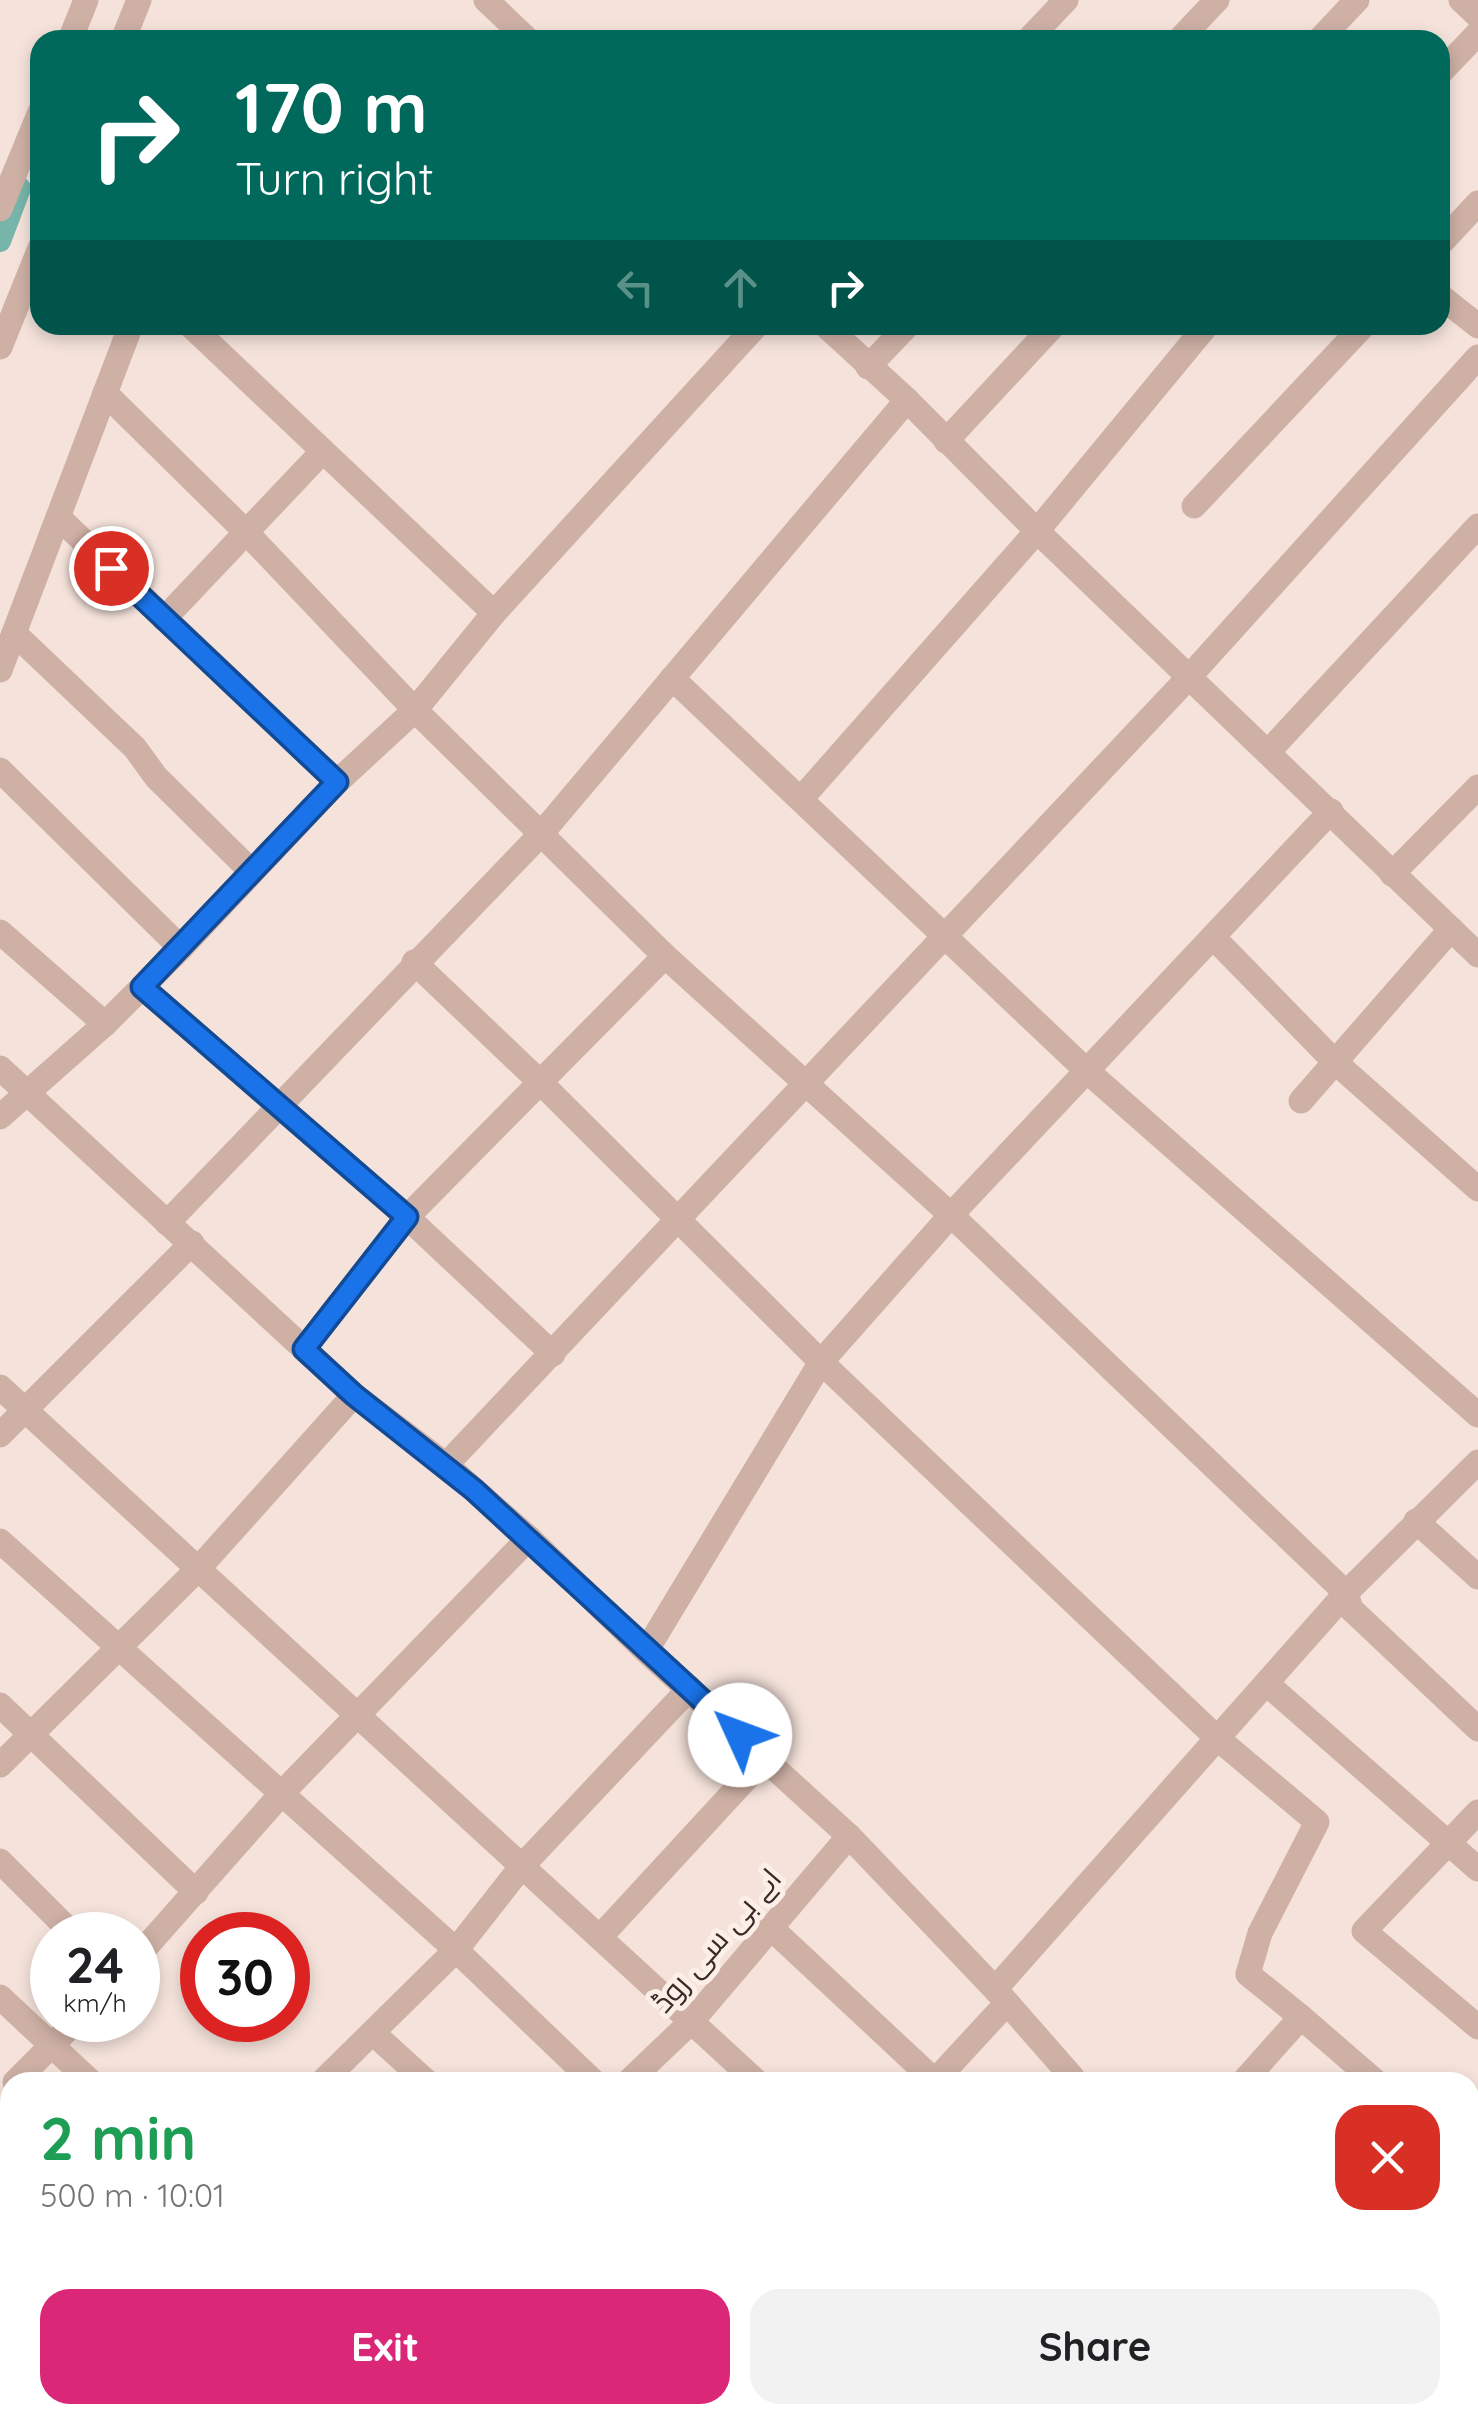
<!DOCTYPE html>
<meta charset="utf-8">
<style>
:root{--surface:#fff;--page:#f2f2f2;--text:#202124;--muted:#757577;--accent:#db2777}
body{margin:0;font-family:Quicksand,Cairo,sans-serif;background:var(--page);color:var(--text);height:100vh;display:flex;flex-direction:column;font-size:38px;white-space:nowrap}
*{box-sizing:border-box;margin:0}
p{font-size:32px;color:var(--muted)}
.icon{flex:none;width:55px;height:55px;fill:none;stroke:currentColor;stroke-width:2;stroke-linecap:round;stroke-linejoin:round}
.map{position:relative;flex:1;overflow:hidden}
.sheet{position:absolute;left:0px;top:2072px;width:1480px;height:352px;display:flex;flex-direction:column;background:var(--surface);border-radius:30px 30px 0 0;box-shadow:0 5px 15px #0003}
.sheet>*{flex:none}
.banner{position:absolute;left:30px;top:30px;width:1420px;height:305px;border-radius:30px;box-shadow:0 5px 15px #0003;background:#00695c;color:#fff;overflow:hidden}
.speed{position:absolute;left:30px;top:1912px;display:flex;gap:20px;font-size:50px;font-weight:700;text-align:center}
.speed>*{display:grid;place-content:center;width:130px;height:130px;border-radius:50%;background:var(--surface);box-shadow:0 5px 15px #0003;line-height:1}
.speed small{font-size:25px;font-weight:400}
.speed .limit{border:15px solid #d22;background:#fff;color:#111}
.pin{position:absolute;display:grid;place-items:center;width:85px;height:85px;color:#fff;margin:-42px;border:5px solid #fff;border-radius:50%;box-shadow:0 2px 10px #0007}
.me{position:absolute;width:110px;margin:-55px;rotate:313deg;stroke-linejoin:round;filter:drop-shadow(0 0 8px #0008)}
.turn{display:flex;align-items:center;gap:35px;height:210px;padding:0 40px;font-size:45px}
.turn .icon{width:130px;height:130px;stroke-width:2.5}
.turn b{display:block;font-size:70px;line-height:85px}
.lanes{display:flex;align-items:center;height:95px;padding:0 40px;background:#0003;justify-content:center;gap:50px;direction:ltr}
.lanes .off{opacity:.35}
.round{display:grid;place-items:center;flex:none;width:105px;height:105px;border-radius:30px;background:var(--page)}
.summary{display:flex;align-items:center;justify-content:space-between;height:170px;padding:0 40px}
h1{font-size:60px;font-weight:700;line-height:75px;color:#1e9e55}
.primary-button{display:flex;gap:20px;margin-top:auto;padding:20px 40px}
.primary-button a{flex:1;height:115px;border-radius:30px;background:var(--accent);color:#fff;font-size:40px;font-weight:700;line-height:115px;text-align:center}
.primary-button a+a{background:var(--page);color:var(--text)}
.map>svg:first-child{display:block}
.lines{fill:none;stroke-linecap:round;stroke-linejoin:round}
.canal{stroke:#77b5ab;stroke-width:22}
.minor{stroke:#ceb0a5;stroke-width:25}
.tertiary{stroke:#ceb0a5;stroke-width:25}
.route-casing{stroke:#114b97;stroke-width:25}
.route{stroke:#1a73e8;stroke-width:18}
.labels{text-anchor:middle;dominant-baseline:central;stroke-width:10;stroke-linejoin:round;paint-order:stroke}
.street-label{font-size:30px;fill:#392927;stroke:#fcefe8}
</style>
<div class="map">
<svg width="1478" height="2424" viewBox="0 0 1478 2424">
<rect width="100%" height="100%" fill="#f5e3db"/>
<g class="lines">
<path class="canal" d="M0 241 20 188"/>
<g class="minor">
<path d="M1461 0 1478 16"/>
<path d="M70 40 86 0"/>
<path d="M1028 40 1066 0"/>
<path d="M1179 40 1217 0"/>
<path d="M1319 40 1357 0"/>
<path d="M1440 73 1478 33"/>
<path d="M0 209 40 112"/>
<path d="M1440 244 1478 203"/>
<path d="M1440 296 1478 326"/>
<path d="M190 325 494 613"/>
<path d="M868 367 908 325"/>
<path d="M105 393 246 532 415 710 665 956 951 1215 1346 1593 1351 1609 1478 1729"/>
<path d="M946 441 1054 325"/>
<path d="M1194 506 1364 325"/>
<path d="M58 517 337 782"/>
<path d="M164 619 323 451"/>
<path d="M14 633 135 748 156 777 252 872"/>
<path d="M0 670 131 325"/>
<path d="M672 678 1087 1071 1478 1415"/>
<path d="M1269 751 1478 526"/>
<path d="M0 770 181 948"/>
<path d="M801 799 1037 531 1207 325"/>
<path d="M1331 811 951 1215 821 1362 646 1651 849 1836 995 1989 1346 1593 1478 1462"/>
<path d="M1392 874 1478 787"/>
<path d="M0 932 105 1024"/>
<path d="M1213 937 1335 1062 1478 1189"/>
<path d="M414 962 541 1083 821 1362 1217 1738 1317 1822 1260 1933 1248 1974 1301 2017 1243 2082"/>
<path d="M142 987 407 1217 553 1354"/>
<path d="M0 1068 354 1395 446 1465 529 1538 646 1651"/>
<path d="M1301 1101 1451 929"/>
<path d="M0 1117 105 1024 181 948 337 782 415 710 494 613 757 325"/>
<path d="M167 1223 541 834 907 400"/>
<path d="M304 1349 407 1217 665 956"/>
<path d="M0 1387 757 2082"/>
<path d="M0 1435 192 1243"/>
<path d="M446 1465 1189 677 1478 357"/>
<path d="M1416 1521 1478 1577"/>
<path d="M0 1541 456 1950 594 2082"/>
<path d="M1267 1684 1478 1869"/>
<path d="M0 1705 196 1892"/>
<path d="M0 1765 199 1568 354 1395"/>
<path d="M1478 1812 1364 1931 1478 2027"/>
<path d="M0 1861 74 1935"/>
<path d="M770 1927 936 2082"/>
<path d="M600 1937 765 1758"/>
<path d="M138 1956 283 1792 529 1538"/>
<path d="M995 1989 1073 2078 1069 2082"/>
<path d="M0 1997 91 2082"/>
<path d="M1301 2017 1376 2082"/>
<path d="M374 2034 427 2082"/>
<path d="M15 2082 77 2020"/>
<path d="M322 2082 456 1950 522 1866 690 1688"/>
<path d="M628 2082 692 2021 849 1836"/>
<path d="M934 2082 1007 2003"/>
<path d="M0 2155 10 2164"/>
<path d="M1470 2165 1478 2156"/>
<path d="M0 2304 10 2313"/>
<path d="M1470 2318 1478 2325"/>
<path d="M120 2415 130 2424"/>
<path d="M281 2415 290 2424"/>
<path d="M445 2415 454 2424"/>
<path d="M599 2415 608 2424"/>
<path d="M779 2415 788 2424"/>
<path d="M941 2415 951 2424"/>
<path d="M1103 2415 1112 2424"/>
<path d="M1281 2415 1289 2424"/>
<path d="M1429 2415 1439 2424"/>
<path d="M0 2420 10 2409"/>
<path d="M1232 2424 1241 2415"/>
</g>
<g class="tertiary">
<path d="M486 0 528 40"/>
<path d="M123 40 139 0"/>
<path d="M825 325 907 400 1037 531 1478 955"/>
<path d="M0 347 40 248"/>
</g>
</g>
<g class="lines">
<g class="route-casing">
<path id="route" d="M111 568 337 782 142 987 407 1217 304 1349 354 1395 474 1490 740 1735"/>
</g>
<use href="#route" class="route"/>
</g>
<g class="labels">
<g class="street-label">
<text transform="translate(716 1940) rotate(-49)">اے بی سی روڈ</text>
</g>
</g>
</svg>
<div class="speed"><div>24<small>km/h</small></div><div class="limit">30</div></div>
<div class="pin" style="left:111px;top:568px;background:#d93025"><svg class="icon" aria-label="arrive" viewBox="0 0 24 24"><path d="M6 21V4h12l-3 4 3 4H6"/></svg></div>
<svg class="me" style="left:740px;top:1735px" viewBox="-20 -20 40 40"><circle r="19" fill="#fff"/><path d="M0-13L10 11 0 6-10 11z" fill="#1a73e8"/></svg>
<div class="banner">
<div class="turn"><svg class="icon" aria-label="right" viewBox="0 0 24 24"><path d="M7 20v-9h11M14 6l5 5-5 5"/></svg><div><b>170 m</b>Turn right</div></div>
<div class="lanes"><svg class="icon off" aria-label="left" viewBox="0 0 24 24"><path d="M17 20v-9H6M10 6l-5 5 5 5"/></svg><svg class="icon off" aria-label="ahead" viewBox="0 0 24 24"><path d="M12 20V5M6 11l6-6 6 6"/></svg><svg class="icon" aria-label="right" viewBox="0 0 24 24"><path d="M7 20v-9h11M14 6l5 5-5 5"/></svg></div>
</div>
<section class="sheet">
<div class="summary"><div><h1>2 min</h1><p>500 m · 10:01</p></div><a class="round" style="background:#d93025;color:#fff"><svg class="icon" aria-label="close" viewBox="0 0 24 24"><path d="M6 6l12 12M18 6L6 18"/></svg></a></div>
<div class="primary-button"><a>Exit</a><a>Share</a></div>
</section>
</div>
